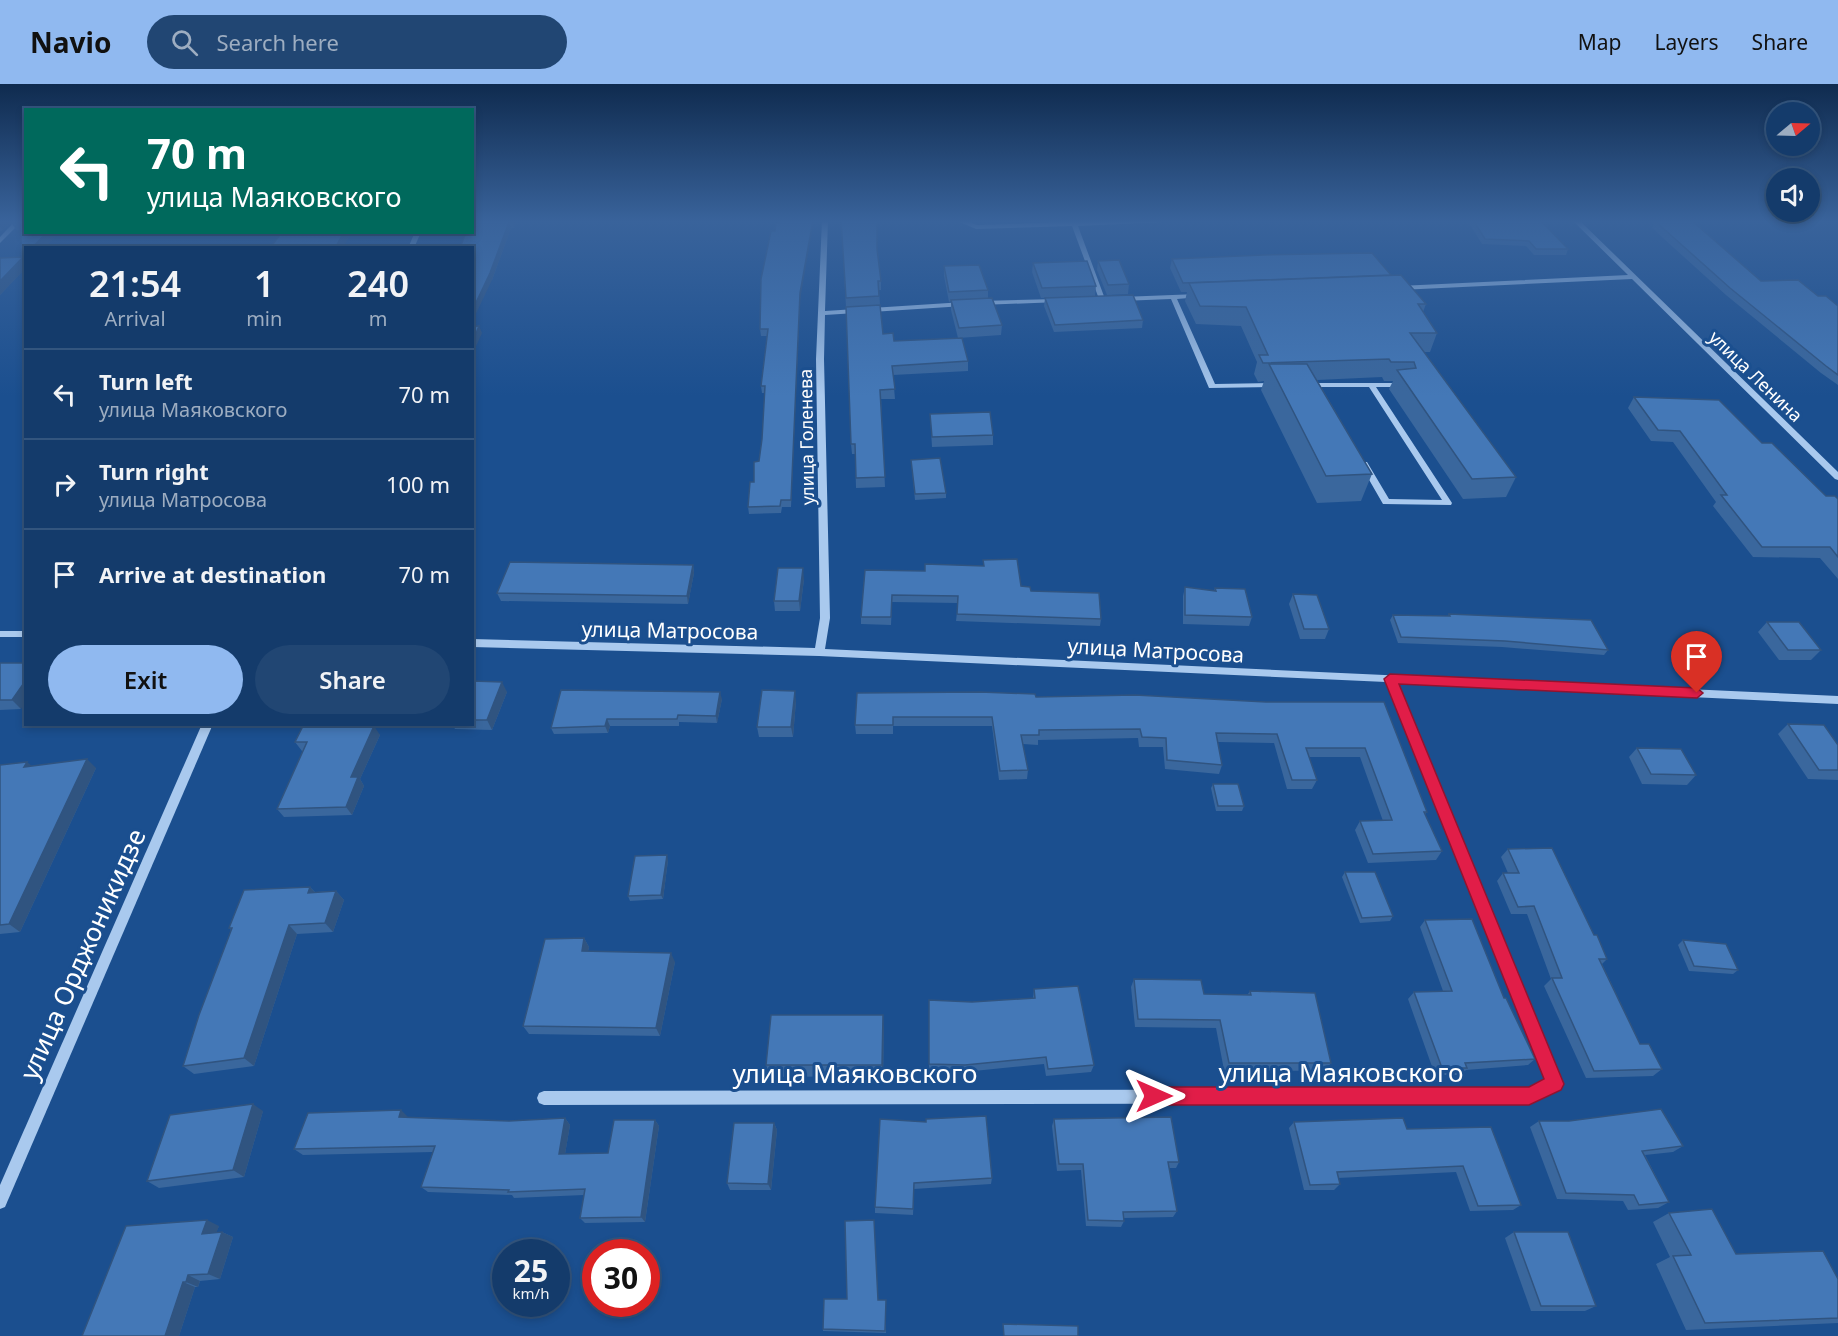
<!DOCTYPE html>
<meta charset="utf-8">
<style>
:root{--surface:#143b6b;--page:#214673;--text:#f1f3f6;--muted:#9dadc1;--line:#33557e;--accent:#90b9f0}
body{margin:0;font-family:"Noto Sans",sans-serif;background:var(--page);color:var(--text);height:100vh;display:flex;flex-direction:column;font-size:22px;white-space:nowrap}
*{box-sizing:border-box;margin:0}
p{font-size:20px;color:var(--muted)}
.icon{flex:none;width:33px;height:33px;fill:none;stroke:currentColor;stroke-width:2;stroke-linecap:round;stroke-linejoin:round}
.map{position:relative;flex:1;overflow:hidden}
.panel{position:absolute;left:24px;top:162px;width:450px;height:480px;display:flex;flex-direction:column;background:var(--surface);border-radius:0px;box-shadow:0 3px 9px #0003,0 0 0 2px var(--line)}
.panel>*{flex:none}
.top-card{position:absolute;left:24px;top:24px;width:450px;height:126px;border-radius:0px;box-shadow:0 3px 9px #0003,0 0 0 2px var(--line);background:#00695c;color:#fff;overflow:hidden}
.needle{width:39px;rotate:71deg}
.controls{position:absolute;left:1766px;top:18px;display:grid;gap:12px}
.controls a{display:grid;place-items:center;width:54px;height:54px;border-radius:50%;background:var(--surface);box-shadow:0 3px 9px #0003,0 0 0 2px var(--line);font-size:30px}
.speed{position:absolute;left:492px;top:1155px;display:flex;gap:12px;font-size:30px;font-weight:700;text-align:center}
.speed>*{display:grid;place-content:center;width:78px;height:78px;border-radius:50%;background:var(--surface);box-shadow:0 3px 9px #0003,0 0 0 2px var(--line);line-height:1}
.speed small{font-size:15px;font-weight:400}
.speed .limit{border:9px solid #d22;background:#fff;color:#111}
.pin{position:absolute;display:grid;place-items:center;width:51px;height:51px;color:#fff;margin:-62px -26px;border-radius:50% 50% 50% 0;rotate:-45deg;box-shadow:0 0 6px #0007}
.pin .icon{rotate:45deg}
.me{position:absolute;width:66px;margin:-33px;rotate:90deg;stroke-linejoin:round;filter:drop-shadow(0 0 4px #0008)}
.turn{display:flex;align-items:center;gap:21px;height:126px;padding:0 24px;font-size:27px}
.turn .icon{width:78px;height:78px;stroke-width:2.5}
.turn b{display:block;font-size:42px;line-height:51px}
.eta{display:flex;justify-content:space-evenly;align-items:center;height:102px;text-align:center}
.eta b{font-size:36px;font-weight:600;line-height:42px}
.primary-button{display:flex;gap:12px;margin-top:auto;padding:12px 24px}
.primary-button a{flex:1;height:69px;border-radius:36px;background:var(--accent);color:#111;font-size:24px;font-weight:600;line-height:69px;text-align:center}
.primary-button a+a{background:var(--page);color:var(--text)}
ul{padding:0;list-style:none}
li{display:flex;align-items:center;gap:18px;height:90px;padding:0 24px;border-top:2px solid var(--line)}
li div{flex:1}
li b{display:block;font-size:22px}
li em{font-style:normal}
header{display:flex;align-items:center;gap:36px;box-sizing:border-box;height:84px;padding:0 30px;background:var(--accent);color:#111}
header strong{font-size:28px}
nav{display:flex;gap:33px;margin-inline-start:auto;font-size:21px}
.search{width:420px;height:54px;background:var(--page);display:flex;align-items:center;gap:15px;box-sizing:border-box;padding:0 21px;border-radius:33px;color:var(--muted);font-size:22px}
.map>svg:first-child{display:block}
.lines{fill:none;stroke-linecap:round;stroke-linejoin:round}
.minor{fill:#a9c9ee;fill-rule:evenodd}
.wall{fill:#3a679d}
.shaded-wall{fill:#305480}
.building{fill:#4478b7;stroke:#305480;stroke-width:1.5}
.route{fill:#e11d48;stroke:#92132f;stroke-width:1.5}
.labels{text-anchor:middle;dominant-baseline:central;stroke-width:6;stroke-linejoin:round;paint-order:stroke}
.far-street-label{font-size:18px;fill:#fff;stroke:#1b4f8f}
.street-label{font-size:21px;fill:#fff;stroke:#1b4f8f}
.near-street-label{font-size:26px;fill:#fff;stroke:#1b4f8f}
</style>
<header>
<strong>Navio</strong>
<div class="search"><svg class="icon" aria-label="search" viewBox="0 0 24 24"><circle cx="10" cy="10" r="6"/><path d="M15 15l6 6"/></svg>Search here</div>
<nav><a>Map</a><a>Layers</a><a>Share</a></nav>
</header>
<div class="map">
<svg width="1838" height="1252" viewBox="0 0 1838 1252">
<rect width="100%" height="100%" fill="#1b4f8f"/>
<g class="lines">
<g class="minor">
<path d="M16 136H23L0 159V153Z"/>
<path d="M822 136H828L825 227 964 218 967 220 964 222 825 231 824 275 830 534 825 565 1838 612V620L1397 599 1562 1000 1560 1005 1529 1019 544 1021 539 1019 537 1014 539 1009 544 1007 1529 1005 1547 997 1386 598 819 572 472 563V555L815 564 820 534 816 275Z"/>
<path d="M955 136H965L977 141 1128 136H1206L1078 142 1105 215 1102 217 1099 215 1072 142 976 145Z"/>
<path d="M1572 136H1579L1838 388V396L1835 395 1632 195 1399 206 1396 204 1399 202 1628 191Z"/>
<path d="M415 148H421L414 164H408Z"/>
<path d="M1198 210 1200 211V213L1177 215 1215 300 1277 299 1281 301 1280 303 1209 304 1171 215 1121 217 1118 215 1121 213Z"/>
<path d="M1057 215 1060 217 1059 218 980 221 977 219 980 217Z"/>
<path d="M1305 299H1406L1407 301 1403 303H1376L1452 419 1451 421 1383 420 1360 380 1361 378H1367L1389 415 1442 416 1369 303H1308L1304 301Z"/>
<rect x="0" y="547" width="26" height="6"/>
<path d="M202 640H213L5 1123 0 1125V1101Z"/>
</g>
</g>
<g class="wall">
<path d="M0 136H26V148H59L0 211V174L22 173 21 146H16L11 138 3 146 0 147Z"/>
<path d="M517 136 514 144H511L492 196 466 148Z"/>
<path d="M841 136 878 168 881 197V206H879L880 221 883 250 894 257 968 277V287L893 291 895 315H881L885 403 856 404 855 370H852L851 360 846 223Z"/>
<path d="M1467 136H1540L1568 165 1566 171H1534L1526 162 1482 160Z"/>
<path d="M1655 137 1761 197 1818 212 1838 222V301L1821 289 1726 211 1652 144Z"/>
<path d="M1172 175 1391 191 1426 220 1423 228 1437 249 1430 268H1423L1516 393 1506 413 1463 415 1389 305 1393 297H1384L1382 293 1317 296 1372 390 1361 417 1317 419 1261 306 1264 297 1258 298 1254 290 1257 278 1241 242 1196 240 1185 217 1187 208H1181L1170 184Z"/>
<path d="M1098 177 1129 200 1128 210 1107 211 1097 186Z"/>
<path d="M1033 179 1096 202 1095 212 1041 214 1032 188Z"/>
<path d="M944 182 988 206V214L1002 241 1001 251 958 254 951 226V217L949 218 944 192Z"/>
<path d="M1045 214 1143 236 1142 244 1054 248 1044 222Z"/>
<path d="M800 216 791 423H782L781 429 749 430 748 423 759 377 762 355 765 309H762L761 302 767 252H761L760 245Z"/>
<path d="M1634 313 1762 359 1826 412 1838 415V495L1820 474 1753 473 1713 422 1716 418 1673 358 1651 357 1628 324Z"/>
<path d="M930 330 993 351V361L932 363Z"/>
<path d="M911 376 946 409V414L915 416Z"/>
<path d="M983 476 1021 502 1031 507 1101 535 1100 542 956 537 958 519 892 518 891 541 861 540V533L925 487 983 482Z"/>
<path d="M693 481 694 489 688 520 501 517 497 509Z"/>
<path d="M804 495 800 527H775L774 517Z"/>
<path d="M1185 503 1214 507 1215 504 1252 533 1249 542 1183 540V512Z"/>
<path d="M1293 510 1329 545 1325 555H1300L1289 520Z"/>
<path d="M1449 530 1608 566 1604 571 1502 563 1398 559 1390 536 1393 531 1448 532Z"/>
<path d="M1767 538 1821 566 1811 576H1779L1758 548Z"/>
<path d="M0 579 21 625 0 626Z"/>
<path d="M472 597 507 608 492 646 455 645 452 640H472Z"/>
<path d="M857 609 1266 618H1384L1427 728 1425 730 1442 767 1436 776 1368 779 1355 746 1360 737H1383L1360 673H1309L1317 696 1312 705H1287L1274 659 1218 658 1222 681 1219 690 1165 685 1163 663H1139L1138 654 1038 656V661L1023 660 1028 686 1027 695 999 696 992 642H893V650H856L855 641Z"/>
<path d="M722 615 717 639 679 638V642H610L608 649 554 650 551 644Z"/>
<path d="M796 617 793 653H759L757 643Z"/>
<path d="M1788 640 1838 661V696L1808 695 1778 650Z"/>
<path d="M368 642 380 651 360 695 364 702 352 731 284 733 277 725 303 667H302L295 658Z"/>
<path d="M1637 664 1696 691 1687 701 1642 700 1629 673Z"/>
<path d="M0 682 96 684 20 848 0 850Z"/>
<path d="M1213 700 1244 722 1242 727H1216L1211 704Z"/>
<path d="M1508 765 1594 851 1607 875 1602 880 1640 960 1662 985 1653 992 1586 994 1544 902 1551 895 1527 830H1511L1497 797 1503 789H1508L1501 773Z"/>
<path d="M668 776 663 815 630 817 628 812Z"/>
<path d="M1345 788 1393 832 1390 837 1360 839 1342 793Z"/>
<path d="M310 803 315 808 336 807 344 816 333 848 297 850 254 982 194 990 183 982 231 846 229 844Z"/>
<path d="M1425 836 1504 914 1535 975 1528 981 1466 986 1460 991H1435L1408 915 1414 908 1443 907 1420 843Z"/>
<path d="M584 854 589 863 588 867 675 878 660 952 529 950 523 942Z"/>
<path d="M1683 856 1738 886 1733 890 1689 887 1678 861Z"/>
<path d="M1134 895 1204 910H1248L1250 907 1331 979 1325 987 1224 986 1216 944 1135 943 1131 903Z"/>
<path d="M1034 905 1094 981 1091 988 1046 992 1044 980 964 988 929 987V916L972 918 1033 914Z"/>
<path d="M884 943 883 992 770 993 766 981Z"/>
<path d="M263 1027 244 1093 159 1104 147 1097Z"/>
<path d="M408 1033 509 1037 565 1034 570 1041 565 1070 608 1069 655 1036 659 1042 645 1138 585 1139 580 1134 584 1111 514 1114 512 1111 428 1108 421 1103 433 1068 303 1071 294 1065Z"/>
<path d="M1054 1035 1179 1078 1176 1084H1169L1177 1127 1173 1133 1124 1134V1137L1121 1143 1086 1142 1081 1086 1057 1087 1052 1042Z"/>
<path d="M1539 1037 1683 1062 1673 1068 1645 1071 1669 1118 1658 1124 1628 1126 1623 1117 1557 1115 1530 1043Z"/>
<path d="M926 1038 992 1094 991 1100 914 1105 913 1131 875 1129V1123Z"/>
<path d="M1294 1038 1407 1045 1521 1121 1513 1126 1470 1127 1456 1088 1338 1094 1340 1100 1334 1106H1304L1289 1044Z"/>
<path d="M774 1039 777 1046 771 1106H730L727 1099Z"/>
<path d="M1669 1129 1736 1170 1838 1195V1239L1686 1246 1656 1180 1670 1173 1653 1138Z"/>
<path d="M219 1142 216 1148H222L233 1153 220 1195 200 1197 198 1203H195L179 1252H82Z"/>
<path d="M1514 1148 1596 1222 1585 1227H1531L1505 1154Z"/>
<path d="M878 1216H886V1249L823 1247V1245Z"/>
</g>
<g class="shaded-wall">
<path d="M0 136H12L3 146 0 142Z"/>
<path d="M513 136H517L514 144 512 138Z"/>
<path d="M813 136H814L800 216 791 423V416L800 209Z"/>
<path d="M509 138 511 144 492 196 472 238V227Z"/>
<path d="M47 148H59L45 164H32Z"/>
<path d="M343 148H347L349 153 343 164H335Z"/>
<path d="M26 170V184L0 211V197Z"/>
<path d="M479 242 482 249 472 271V259Z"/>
<path d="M693 481 694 489 688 520 687 512Z"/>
<path d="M803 484 804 495 800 527 799 517Z"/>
<path d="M26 596V617L21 625 12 616Z"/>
<path d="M502 598 507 608 492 646 487 636Z"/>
<path d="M795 607 796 617 793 653 791 643Z"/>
<path d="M720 608 722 615 717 639 716 632Z"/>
<path d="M607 635 610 642 608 649 605 642Z"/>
<path d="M374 642 380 651 360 695 364 702 352 731 346 723 351 693Z"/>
<path d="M87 675 96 684 20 848 9 840Z"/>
<path d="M27 678 37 686 24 683Z"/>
<path d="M667 771 668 776 663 815 661 811Z"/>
<path d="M310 803 318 812 308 809Z"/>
<path d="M336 807 344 816 333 848 325 839Z"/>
<path d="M289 841 297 850 254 982 244 974Z"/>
<path d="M584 854 589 863 586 875 582 867Z"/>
<path d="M671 869 675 878 660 952 656 944Z"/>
<path d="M883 931 884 943 883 992 882 981Z"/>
<path d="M253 1020 263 1027 244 1093 233 1086Z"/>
<path d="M401 1026 408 1033H399Z"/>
<path d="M565 1034 570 1041 564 1076 559 1070Z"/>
<path d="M655 1036 659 1042 645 1138 641 1133Z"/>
<path d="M774 1039 777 1046 771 1106 768 1100Z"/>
<path d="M207 1136 219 1142 214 1155 202 1150Z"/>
<path d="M222 1148 233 1153 220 1195 208 1190Z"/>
<path d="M188 1191 200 1197 198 1203 186 1198Z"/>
<path d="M183 1198 195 1203 179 1252H165Z"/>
</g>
<g class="building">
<path d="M13 136H26V148H47L32 164H26V170L0 197V174L22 173 20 138H11Z"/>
<path d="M472 136H513L512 138H509L490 189 472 227V164H460L466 148H472Z"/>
<path d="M779 136H813L800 209 791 416H781L780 422 748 423 750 398H754V378L759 377 762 355 765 302H761L768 245H760L761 195 771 147H775L776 139H779Z"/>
<path d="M841 136H877V165L881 197H878L879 212 846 214Z"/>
<path d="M1473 136H1540L1568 165H1536L1529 157 1485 155Z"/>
<path d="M1675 136H1691L1761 197 1798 196 1818 212H1826L1838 222V291L1826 282 1730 204 1655 137Z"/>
<path d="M282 148H344L335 164H270Z"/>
<path d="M1372 169 1391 191 1183 199 1172 175 1263 171Z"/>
<path d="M1119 176 1129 200 1108 201 1098 177Z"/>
<path d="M1087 177 1096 202 1042 204 1033 179Z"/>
<path d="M979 181 988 206 949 208 944 182Z"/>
<path d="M1401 191 1426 220H1418L1437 249H1410L1516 393 1472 395 1397 286 1416 284 1414 278H1391L1389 275 1263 279 1259 271H1268L1246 223 1200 222 1189 199Z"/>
<path d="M1133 211 1143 236 1055 241 1045 214Z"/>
<path d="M992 214 1002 241 959 244 951 216Z"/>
<path d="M880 221 883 250 893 249 894 257 962 254 968 277 892 282 895 305 880 306 885 393 856 394 855 360H851L846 223Z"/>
<path d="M479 242 472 259V243Z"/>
<path d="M1269 280H1307L1372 390 1326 392Z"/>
<path d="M1634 313 1719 316 1762 359H1772L1826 412H1835L1838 415V473L1830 463H1762L1721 411H1727L1680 347 1658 346Z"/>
<path d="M990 328 993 351 932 353 930 330Z"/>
<path d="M940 374 946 409 915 410 911 376Z"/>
<path d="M1017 475 1021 502 1030 503 1031 507 1099 509 1101 535 957 530 958 512 892 511 891 533H861L865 486 925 487V480L984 482 983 476Z"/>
<path d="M510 478 693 481 687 512 497 509Z"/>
<path d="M778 484H803L799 517H774Z"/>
<path d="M1185 503 1216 507 1215 504 1245 505 1252 533 1185 531Z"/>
<path d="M1293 510 1317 511 1329 545H1304Z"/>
<path d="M1449 530 1591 536 1608 566 1505 557 1401 553 1393 531 1450 532Z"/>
<path d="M1767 538H1799L1821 566H1788Z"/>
<path d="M0 579H26V596L12 616H0Z"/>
<path d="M472 597 502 598 487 636H472Z"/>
<path d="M561 606 720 608 716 632 678 631 677 635H607L605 642 551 644Z"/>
<path d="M762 606 795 607 791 643H757Z"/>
<path d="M980 608 1035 610 1036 613 1135 611 1266 618H1384L1427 728H1424L1442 767 1373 770 1360 737 1392 736 1365 664H1306L1317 696H1292L1277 650 1216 649 1222 681 1167 676 1166 654 1142 653 1140 645 1039 646V651H1021L1028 686 1000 687 992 633H893V641H855L857 609Z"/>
<path d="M304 640H360L359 642H374L351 693H358L346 723 277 725 307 658H295Z"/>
<path d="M1788 640 1824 641 1838 661V686H1819Z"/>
<path d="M1637 664 1681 665 1696 691 1651 690Z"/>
<path d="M87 675 9 840 0 841V681L27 678 24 683Z"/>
<path d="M1213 700H1238L1244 722H1218Z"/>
<path d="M1552 764 1594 851H1597L1607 875H1599L1640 960H1649L1662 985 1594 987 1552 894H1562L1534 822 1518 823 1503 789H1519L1508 765Z"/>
<path d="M667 771 661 811 628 812 635 772Z"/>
<path d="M1345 788H1375L1393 832 1362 834Z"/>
<path d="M310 803 308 809 336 807 325 839 289 841 244 974 183 982 199 931 232 844H229L244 806Z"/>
<path d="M1472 835 1504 914H1506L1535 975 1465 979 1467 984H1442L1414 908 1452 907 1425 836Z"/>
<path d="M584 854 582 867 671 869 656 944 523 942 545 855Z"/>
<path d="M1683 856 1726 860 1738 886 1694 882Z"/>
<path d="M1134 895 1201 896 1204 910 1251 911 1250 907 1315 909 1331 979H1229L1220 936 1138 935Z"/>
<path d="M1078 902 1094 981 1048 985 1046 973 965 981 929 980V916L972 918 1035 914 1034 905Z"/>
<path d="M771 931H883L882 981H766Z"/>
<path d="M253 1020 233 1086 147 1097 170 1031Z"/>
<path d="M1661 1025 1683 1062 1642 1067 1669 1118 1639 1121 1634 1111 1566 1109 1539 1037H1569Z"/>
<path d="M401 1026 399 1033 509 1037 565 1034 559 1070 608 1069 614 1036H655L641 1133 580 1134 585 1105 508 1108 509 1106 421 1103 435 1062 294 1065 308 1029Z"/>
<path d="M986 1032 992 1094 914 1099 913 1125 875 1123 880 1035 926 1038V1035Z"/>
<path d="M1171 1033 1179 1078H1168L1177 1127 1123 1128 1124 1137 1088 1136 1083 1080H1059L1054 1035Z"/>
<path d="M1403 1034 1407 1045 1491 1043 1521 1121 1478 1122 1463 1082 1337 1088 1340 1100 1310 1101 1294 1038Z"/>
<path d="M734 1039H774L768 1100 727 1099Z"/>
<path d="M1712 1125 1736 1170 1823 1167 1838 1195V1234L1705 1239 1673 1172 1691 1171 1669 1129Z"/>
<path d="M207 1136 202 1150 222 1148 208 1190 188 1191 186 1198H183L165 1252H82L126 1142Z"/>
<path d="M874 1136 878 1216H886L885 1247 823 1245 824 1215H847L845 1137Z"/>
<path d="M1514 1148H1568L1596 1222H1541Z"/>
<path d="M1003 1240 1078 1242V1252H1004Z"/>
</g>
<linearGradient id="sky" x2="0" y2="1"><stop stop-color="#0f2b4f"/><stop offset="0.44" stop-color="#39639b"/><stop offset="1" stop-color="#39639b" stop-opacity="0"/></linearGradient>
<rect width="1838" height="312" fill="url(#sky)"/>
<path class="route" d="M1390 590 1697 604 1703 609 1697 614 1399 600 1564 1000 1561 1006 1529 1021H1154L1148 1019 1145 1012 1148 1006 1154 1003H1529L1544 995 1384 595Z"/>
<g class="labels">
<g class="far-street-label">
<text transform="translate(1756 292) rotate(44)">улица Ленина</text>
<text transform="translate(806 353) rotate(-91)">улица Голенева</text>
</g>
<g class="street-label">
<text transform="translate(670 546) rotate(1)">улица Матросова</text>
<text transform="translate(1156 566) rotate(3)">улица Матросова</text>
</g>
<g class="near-street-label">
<text transform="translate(82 870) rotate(-66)">улица Орджоникидзе</text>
<text x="1341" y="988">улица Маяковского</text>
<text x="855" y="989">улица Маяковского</text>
</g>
</g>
</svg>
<div class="controls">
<a><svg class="needle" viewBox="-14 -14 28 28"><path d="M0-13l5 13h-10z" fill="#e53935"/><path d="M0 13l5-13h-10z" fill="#9dadc1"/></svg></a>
<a><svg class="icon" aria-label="sound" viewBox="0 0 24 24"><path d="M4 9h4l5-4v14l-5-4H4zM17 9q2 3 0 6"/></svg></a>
</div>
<div class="speed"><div>25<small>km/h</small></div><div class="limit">30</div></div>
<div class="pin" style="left:1697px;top:609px;background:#d93025"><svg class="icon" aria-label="arrive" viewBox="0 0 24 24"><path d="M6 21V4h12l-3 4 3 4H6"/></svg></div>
<svg class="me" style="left:1154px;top:1012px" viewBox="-20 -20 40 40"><path d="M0-17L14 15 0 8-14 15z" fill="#e11d48" stroke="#fff" stroke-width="4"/></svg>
<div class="top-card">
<div class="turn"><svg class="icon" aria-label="left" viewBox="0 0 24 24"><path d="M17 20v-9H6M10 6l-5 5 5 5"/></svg><div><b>70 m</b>улица Маяковского</div></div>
</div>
<section class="panel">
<div class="eta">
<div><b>21:54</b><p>Arrival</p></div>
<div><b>1</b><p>min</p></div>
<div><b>240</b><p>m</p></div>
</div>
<ul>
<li><svg class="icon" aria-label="left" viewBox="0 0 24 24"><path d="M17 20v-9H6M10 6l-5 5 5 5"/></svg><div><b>Turn left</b><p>улица Маяковского</p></div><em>70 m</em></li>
<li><svg class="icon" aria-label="right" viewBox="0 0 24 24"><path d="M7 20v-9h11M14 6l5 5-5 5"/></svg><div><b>Turn right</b><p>улица Матросова</p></div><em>100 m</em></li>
<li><svg class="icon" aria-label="arrive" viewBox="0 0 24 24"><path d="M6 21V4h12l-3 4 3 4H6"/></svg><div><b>Arrive at destination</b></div><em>70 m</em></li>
</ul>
<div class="primary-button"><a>Exit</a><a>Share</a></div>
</section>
</div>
